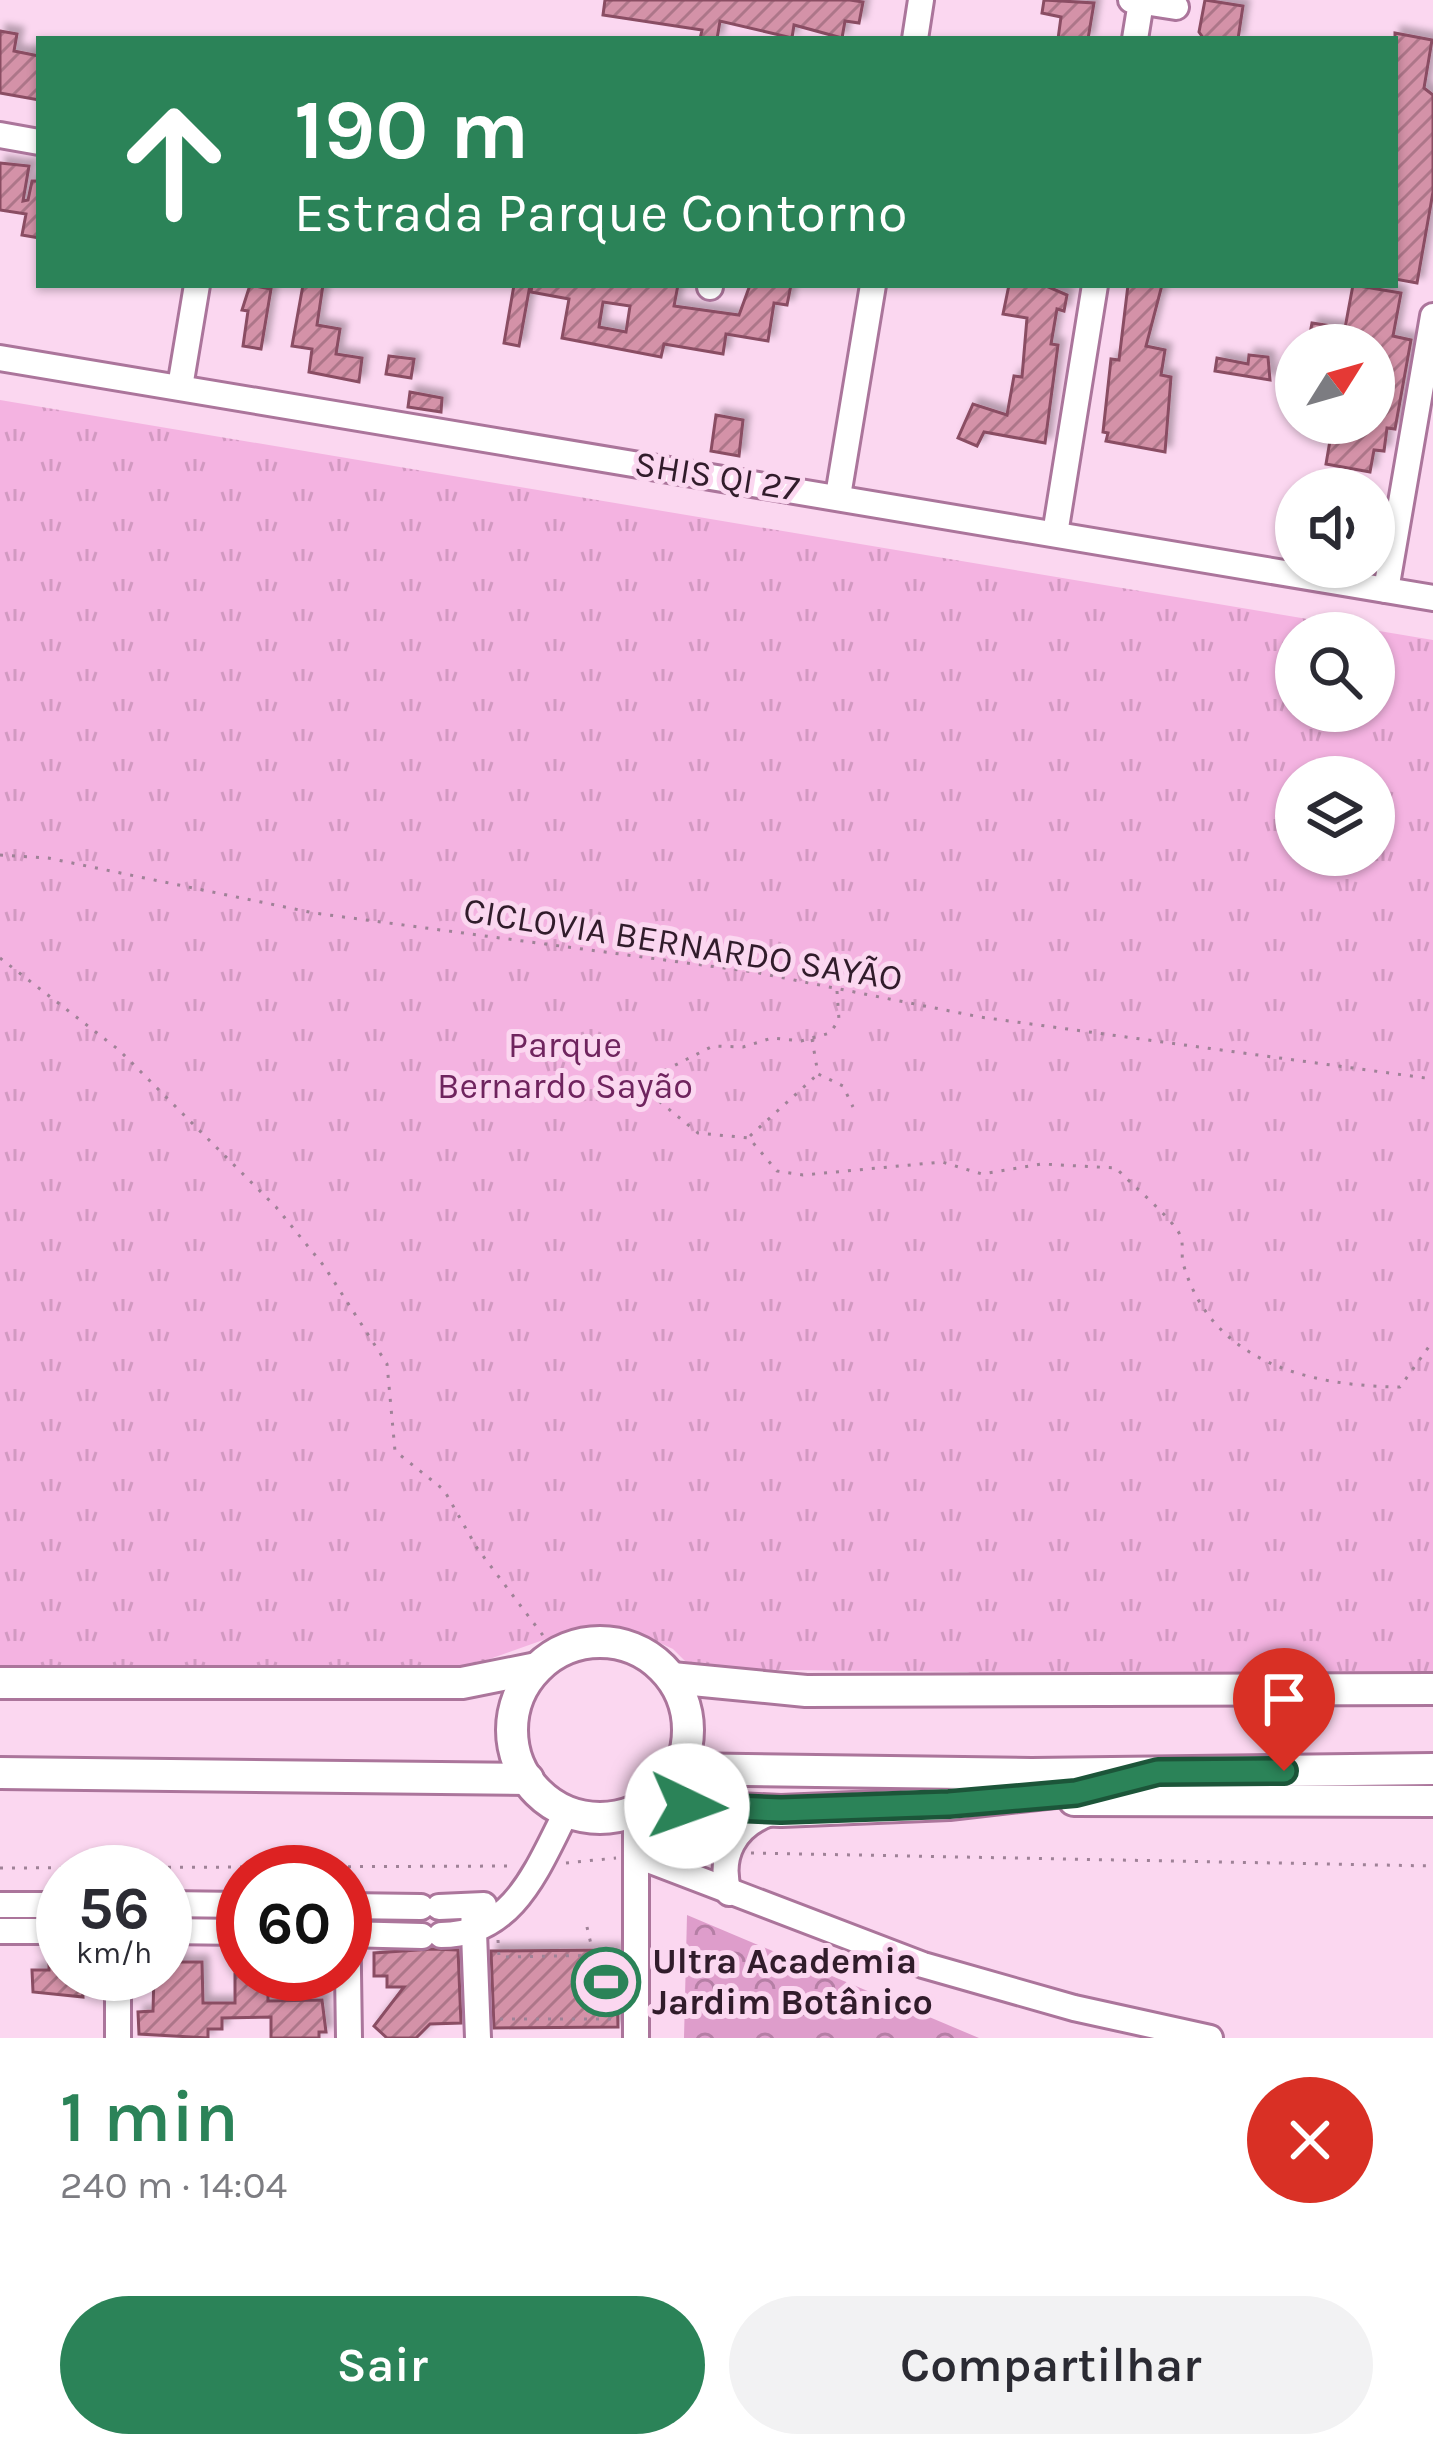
<!DOCTYPE html>
<html lang="pt">
<meta charset="utf-8">
<style>
:root{--surface:#fff;--page:#f2f2f3;--text:#2b2b33;--muted:#7c7c81;--accent:#2b8358}
body{margin:0;font-family:Karla,sans-serif;background:var(--page);color:var(--text);height:100vh;display:flex;flex-direction:column;font-size:45px;white-space:nowrap}
*{box-sizing:border-box;margin:0}
p{font-size:39px;color:var(--muted)}
.icon{flex:none;width:66px;height:66px;fill:none;stroke:currentColor;stroke-width:2;stroke-linecap:round;stroke-linejoin:round}
.map{position:relative;height:2038px;overflow:hidden}
.sheet{display:flex;flex-direction:column;background:var(--surface);flex:1}
.sheet>*{flex:none}
.guide{position:absolute;left:36px;top:36px;width:1362px;height:252px;border-radius:0px;box-shadow:0 3px 9px #0004;background:#2b8358;color:#fff;overflow:hidden}
.needle{width:78px;rotate:53deg}
.fabs{position:absolute;left:1275px;top:324px;display:grid;gap:24px}
.fabs a{display:grid;place-items:center;width:120px;height:120px;border-radius:50%;background:var(--surface);box-shadow:0 3px 9px #0004;font-size:60px}
.speed{position:absolute;left:36px;top:1845px;display:flex;gap:24px;font-size:60px;font-weight:700;text-align:center}
.speed>*{display:grid;place-content:center;width:156px;height:156px;border-radius:50%;background:var(--surface);box-shadow:0 3px 9px #0004;line-height:1}
.speed small{font-size:30px;font-weight:400}
.speed .limit{border:18px solid #d22;background:#fff;color:#111}
.pin{position:absolute;display:grid;place-items:center;width:102px;height:102px;color:#fff;margin:-123px -51px;border-radius:50% 50% 50% 0;rotate:-45deg;box-shadow:0 0 12px #0007}
.pin .icon{rotate:45deg}
.me{position:absolute;width:132px;margin:-66px;rotate:93deg;stroke-linejoin:round;filter:drop-shadow(0 0 9px #0008)}
.turn{display:flex;align-items:center;gap:42px;height:252px;padding:0 60px;font-size:54px}
.turn .icon{width:156px;height:156px;stroke-width:2.5}
.turn b{display:block;font-size:84px;line-height:102px}
.round{display:grid;place-items:center;flex:none;width:126px;height:126px;border-radius:63px;background:var(--page)}
.headline{display:flex;align-items:center;justify-content:space-between;height:204px;padding:0 60px}
h1{font-size:72px;font-weight:600;line-height:90px;color:var(--accent)}
.button{display:flex;gap:24px;margin-top:auto;padding:24px 60px}
.button a{flex:1;height:138px;border-radius:72px;background:var(--accent);color:#fff;font-size:48px;font-weight:600;line-height:138px;text-align:center}
.button a+a{background:var(--page);color:var(--text)}
.map>svg:first-child{display:block}
.forest{fill:url(#forest-crowns)}
.park{fill:url(#park-tufts);fill-rule:evenodd}
.building{fill:url(#building-hatch);stroke:#8a4d63;stroke-width:3;fill-rule:evenodd;filter:url(#shadow)}
.lines{fill:none;stroke-linecap:round;stroke-linejoin:round}
.minor-casing{stroke:#ab759b;stroke-width:30}
.major-casing{stroke:#ab759b;stroke-width:36}
.path{stroke:#9f8297;stroke-width:3;stroke-dasharray:3 9;stroke-linecap:butt}
.minor{stroke:#fff;stroke-width:24}
.major{stroke:#fff;stroke-width:30}
.route-casing{stroke:#1c5539;stroke-width:30}
.route{stroke:#2b8358;stroke-width:21}
.labels{text-anchor:middle;dominant-baseline:central;stroke-width:10;stroke-linejoin:round;paint-order:stroke}
.street-label{font-size:36px;fill:#311c2b;stroke:#fbd7f0}
.park-label{font-size:36px;fill:#6f245e;stroke:#fbd7f0}
.poi-label{font-size:36px;font-weight:bold;fill:#311c2b;stroke:#fbd7f0;text-anchor:start}
</style>
<div class="map">
<svg width="1433" height="2038" viewBox="0 0 1433 2038">
<defs>
<pattern id="forest-crowns" width="20" height="18" patternUnits="userSpaceOnUse" patternTransform="scale(3)"><rect width="20" height="18" fill="#de9dcb"/><path d="M2 6a3 3 0 1 1 6 0M12 15a3 3 0 1 1 6 0" fill="none" stroke="#b57fa5"/></pattern>
<pattern id="park-tufts" width="24" height="20" patternUnits="userSpaceOnUse" patternTransform="scale(3)"><rect width="24" height="20" fill="#f4b3e1"/><path d="M3 7l-1-3M5 7V3M7 7l1-3M15 17l-1-3M17 17v-4M19 17l1-3" fill="none" stroke="#d299c1"/></pattern>
<pattern id="building-hatch" width="6" height="6" patternUnits="userSpaceOnUse" patternTransform="scale(3)"><rect width="6" height="6" fill="#d492a8"/><path d="M-1 1l2-2M0 6l6-6M5 7l2-2" fill="none" stroke="#ad7689"/></pattern>
<filter id="shadow"><feDropShadow dx="6" dy="-6" stdDeviation="3" flood-color="#0004"/></filter>
</defs>
<rect width="100%" height="100%" fill="#fbd7f0"/>
<path class="forest" d="M687 1915 979 2038H684Z"/>
<path class="park" d="M0 400 1433 640V1686L995 1690 968 1672 693 1669 673 1649 627 1628 574 1629 448 1674 0 1671ZM1296 633H1374V711H1296ZM1296 777H1374V855H1296Z"/>
<g class="building">
<path d="M605 0H850L863 2 859 23 845 21 842 38 794 25 792 38 720 21 717 39H700L702 30 603 15Z"/>
<path d="M1044 0 1094 3 1088 39H1058L1061 17 1042 13Z"/>
<path d="M1205 0 1243 6 1238 39H1204L1199 32Z"/>
<path d="M0 31 17 34 14 51 39 56V100L0 93Z"/>
<path d="M1395 33 1432 40 1424 88 1433 95V192L1417 283 1395 279Z"/>
<path d="M0 163 29 166 23 201 28 200 32 181H39V238L22 235 26 214 0 210Z"/>
<path d="M250 285 271 289 261 349 243 346 248 311 242 310Z"/>
<path d="M303 285H323L317 325 340 329 336 354 362 358 359 382 309 372 312 349 292 346Z"/>
<path d="M514 285H530L519 346 504 343Z"/>
<path d="M532 285H678L674 306 739 315 750 285H791L787 305 774 303 768 341 726 334 723 354 664 344 661 357 562 338 569 299 531 292ZM603 302 630 306 626 332 599 327Z"/>
<path d="M1009 285H1044L1067 295 1064 311 1057 309 1051 344 1058 345 1045 443 984 432 977 446 958 438 973 404 1007 415 1014 376 1022 377 1027 318 1003 314Z"/>
<path d="M1128 285H1162L1146 346 1165 350 1161 375 1171 377 1165 452 1106 441 1108 433 1103 432 1111 359 1119 360Z"/>
<path d="M1353 285 1401 293 1393 336 1411 340 1395 429 1387 428 1384 451 1374 450 1370 472 1326 464 1333 423H1374V345L1309 339 1312 323 1345 328Z"/>
<path d="M1249 355 1268 357 1270 380 1215 371 1217 358 1248 364Z"/>
<path d="M389 356 414 359 411 378 386 374Z"/>
<path d="M410 392 442 398 441 412 408 407Z"/>
<path d="M716 415 743 420 739 456 711 451Z"/>
<path d="M432 1949 458 1950 461 2023 430 2024 416 2038H387L374 2026 404 1987H387V1976H374V1953Z"/>
<path d="M616 1950 618 2027 494 2028 491 1951Z"/>
<path d="M49 1960H63V1974H82L83 1997 33 1992 32 1970H49Z"/>
<path d="M169 1962H202L203 2003H235V1974H268V2001L322 2000 326 2032H319V2038H271V2017L222 2018V2029H208V2038L139 2034 138 2012 153 2011 154 1974H165Z"/>
</g>
<g class="lines">
<g class="minor-casing">
<g id="minor">
<path d="M1131 0 1176 7"/>
<path d="M915 39 921 0"/>
<path d="M1135 39 1141 2"/>
<path d="M0 135 39 142"/>
<path d="M710 287V285"/>
<path d="M0 358 1433 598"/>
<path d="M180 387 197 285"/>
<path d="M838 496 873 285"/>
<path d="M1055 534 1095 285"/>
<path d="M1386 590 1433 316"/>
<path d="M636 1810V2038"/>
<path d="M638 1856 923 1965 1074 2008 1210 2038"/>
<path d="M729 1893C718 1856 734 1825 773 1812"/>
<path d="M165 1904 243 1905"/>
<path d="M0 1905H63"/>
<path d="M345 1906 421 1907"/>
<path d="M347 1906 349 2038"/>
<path d="M473 1906 478 2038"/>
<path d="M439 1907 484 1905"/>
<path d="M0 1931H63"/>
<path d="M165 1931 243 1932"/>
<path d="M345 1934 422 1936"/>
<path d="M441 1935C515 1935 538 1866 567 1811"/>
<path d="M118 1974V2038"/>
</g>
</g>
<g class="major-casing">
<g id="major">
<circle cx="600" cy="1730" r="88"/>
<path d="M672 1678 806 1691 1433 1689"/>
<path d="M0 1683H462L537 1668"/>
<path d="M679 1769 1032 1774 1433 1769"/>
<path d="M0 1773 528 1779"/>
<path d="M1074 1800 1433 1801"/>
<path d="M639 1842 650 1821 672 1806 781 1811 949 1804 1100 1787"/>
</g>
</g>
<g class="path">
<path d="M0 855 48 858 314 913 754 972 980 1017 1433 1079"/>
<path d="M0 958 119 1050 276 1207 324 1266 387 1364 395 1451 444 1490 477 1548 554 1650"/>
<path d="M837 991 839 1020 830 1033 801 1041 772 1038 743 1047 713 1046 638 1084 698 1133 749 1138 777 1171 803 1175 942 1162 982 1174 1042 1164 1116 1168C1130 1183 1174 1220 1180 1235 1184 1243 1181 1254 1183 1263 1211 1363 1310 1386 1400 1387L1433 1341"/>
<path d="M812 1039 818 1074 843 1086 853 1107"/>
<path d="M750 1136 818 1074"/>
<path d="M751 1853 1433 1866"/>
<path d="M566 1863 616 1858"/>
<path d="M0 1868 514 1866"/>
<path d="M587 1927 593 1953"/>
<path d="M498 1940 499 1957 617 1955"/>
<path d="M500 2019H615"/>
</g>
<use href="#minor" class="minor"/>
<use href="#major" class="major"/>
</g>
<g class="lines">
<g class="route-casing">
<path id="route" d="M687 1806 781 1810 949 1804 1076 1793 1158 1772 1284 1771"/>
</g>
<use href="#route" class="route"/>
</g>
<defs>
<g id="stadium-ring" transform="scale(3.45)"><circle r="9.5" fill="#fbd7f0" stroke="#2b8358" stroke-width="1.5"/><path d="M0-5a6.5 5 0 1 0 0 10a6.5 5 0 1 0 0-10ZM-3.5-1.8h7v3.6h-7Z" fill="#2b8358"/></g>
</defs>
<g fill-rule="evenodd">
<use href="#stadium-ring" x="606" y="1982"/>
</g>
<g class="labels">
<g class="street-label">
<text transform="translate(717 476) rotate(9)">SHIS QI 27</text>
<text transform="translate(683 944) rotate(9)">CICLOVIA BERNARDO SAYÃO</text>
</g>
<g class="park-label">
<text x="565" y="1045">Parque<tspan x="565" dy="41">Bernardo Sayão</tspan></text>
</g>
<g class="poi-label">
<text x="652" y="1961">Ultra Academia<tspan x="652" dy="41">Jardim Botânico</tspan></text>
</g>
</g>
</svg>
<div class="fabs">
<a><svg class="needle" viewBox="-14 -14 28 28"><path d="M0-13l5 13h-10z" fill="#e53935"/><path d="M0 13l5-13h-10z" fill="#7c7c81"/></svg></a>
<a><svg class="icon" aria-label="sound" viewBox="0 0 24 24"><path d="M4 9h4l5-4v14l-5-4H4zM17 9q2 3 0 6"/></svg></a>
<a><svg class="icon" aria-label="search" viewBox="0 0 24 24"><circle cx="10" cy="10" r="6"/><path d="M15 15l6 6"/></svg></a>
<a><svg class="icon" aria-label="layers" viewBox="0 0 24 24"><path d="M12 4l9 5-9 5-9-5zM3 14l9 5 9-5"/></svg></a>
</div>
<div class="speed"><div>56<small>km/h</small></div><div class="limit">60</div></div>
<div class="pin" style="left:1284px;top:1771px;background:#d93025"><svg class="icon" aria-label="arrive" viewBox="0 0 24 24"><path d="M6 21V4h12l-3 4 3 4H6"/></svg></div>
<svg class="me" style="left:687px;top:1806px" viewBox="-20 -20 40 40"><circle r="19" fill="#fff"/><path d="M0-13L10 11 0 6-10 11z" fill="#2b8358"/></svg>
<div class="guide">
<div class="turn"><svg class="icon" aria-label="ahead" viewBox="0 0 24 24"><path d="M12 20V5M6 11l6-6 6 6"/></svg><div><b>190 m</b>Estrada Parque Contorno</div></div>
</div>
</div>
<section class="sheet">
<div class="headline"><div><h1>1 min</h1><p>240 m · 14:04</p></div><a class="round" style="background:#d93025;color:#fff"><svg class="icon" aria-label="close" viewBox="0 0 24 24"><path d="M6 6l12 12M18 6L6 18"/></svg></a></div>
<div class="button"><a>Sair</a><a>Compartilhar</a></div>
</section>
